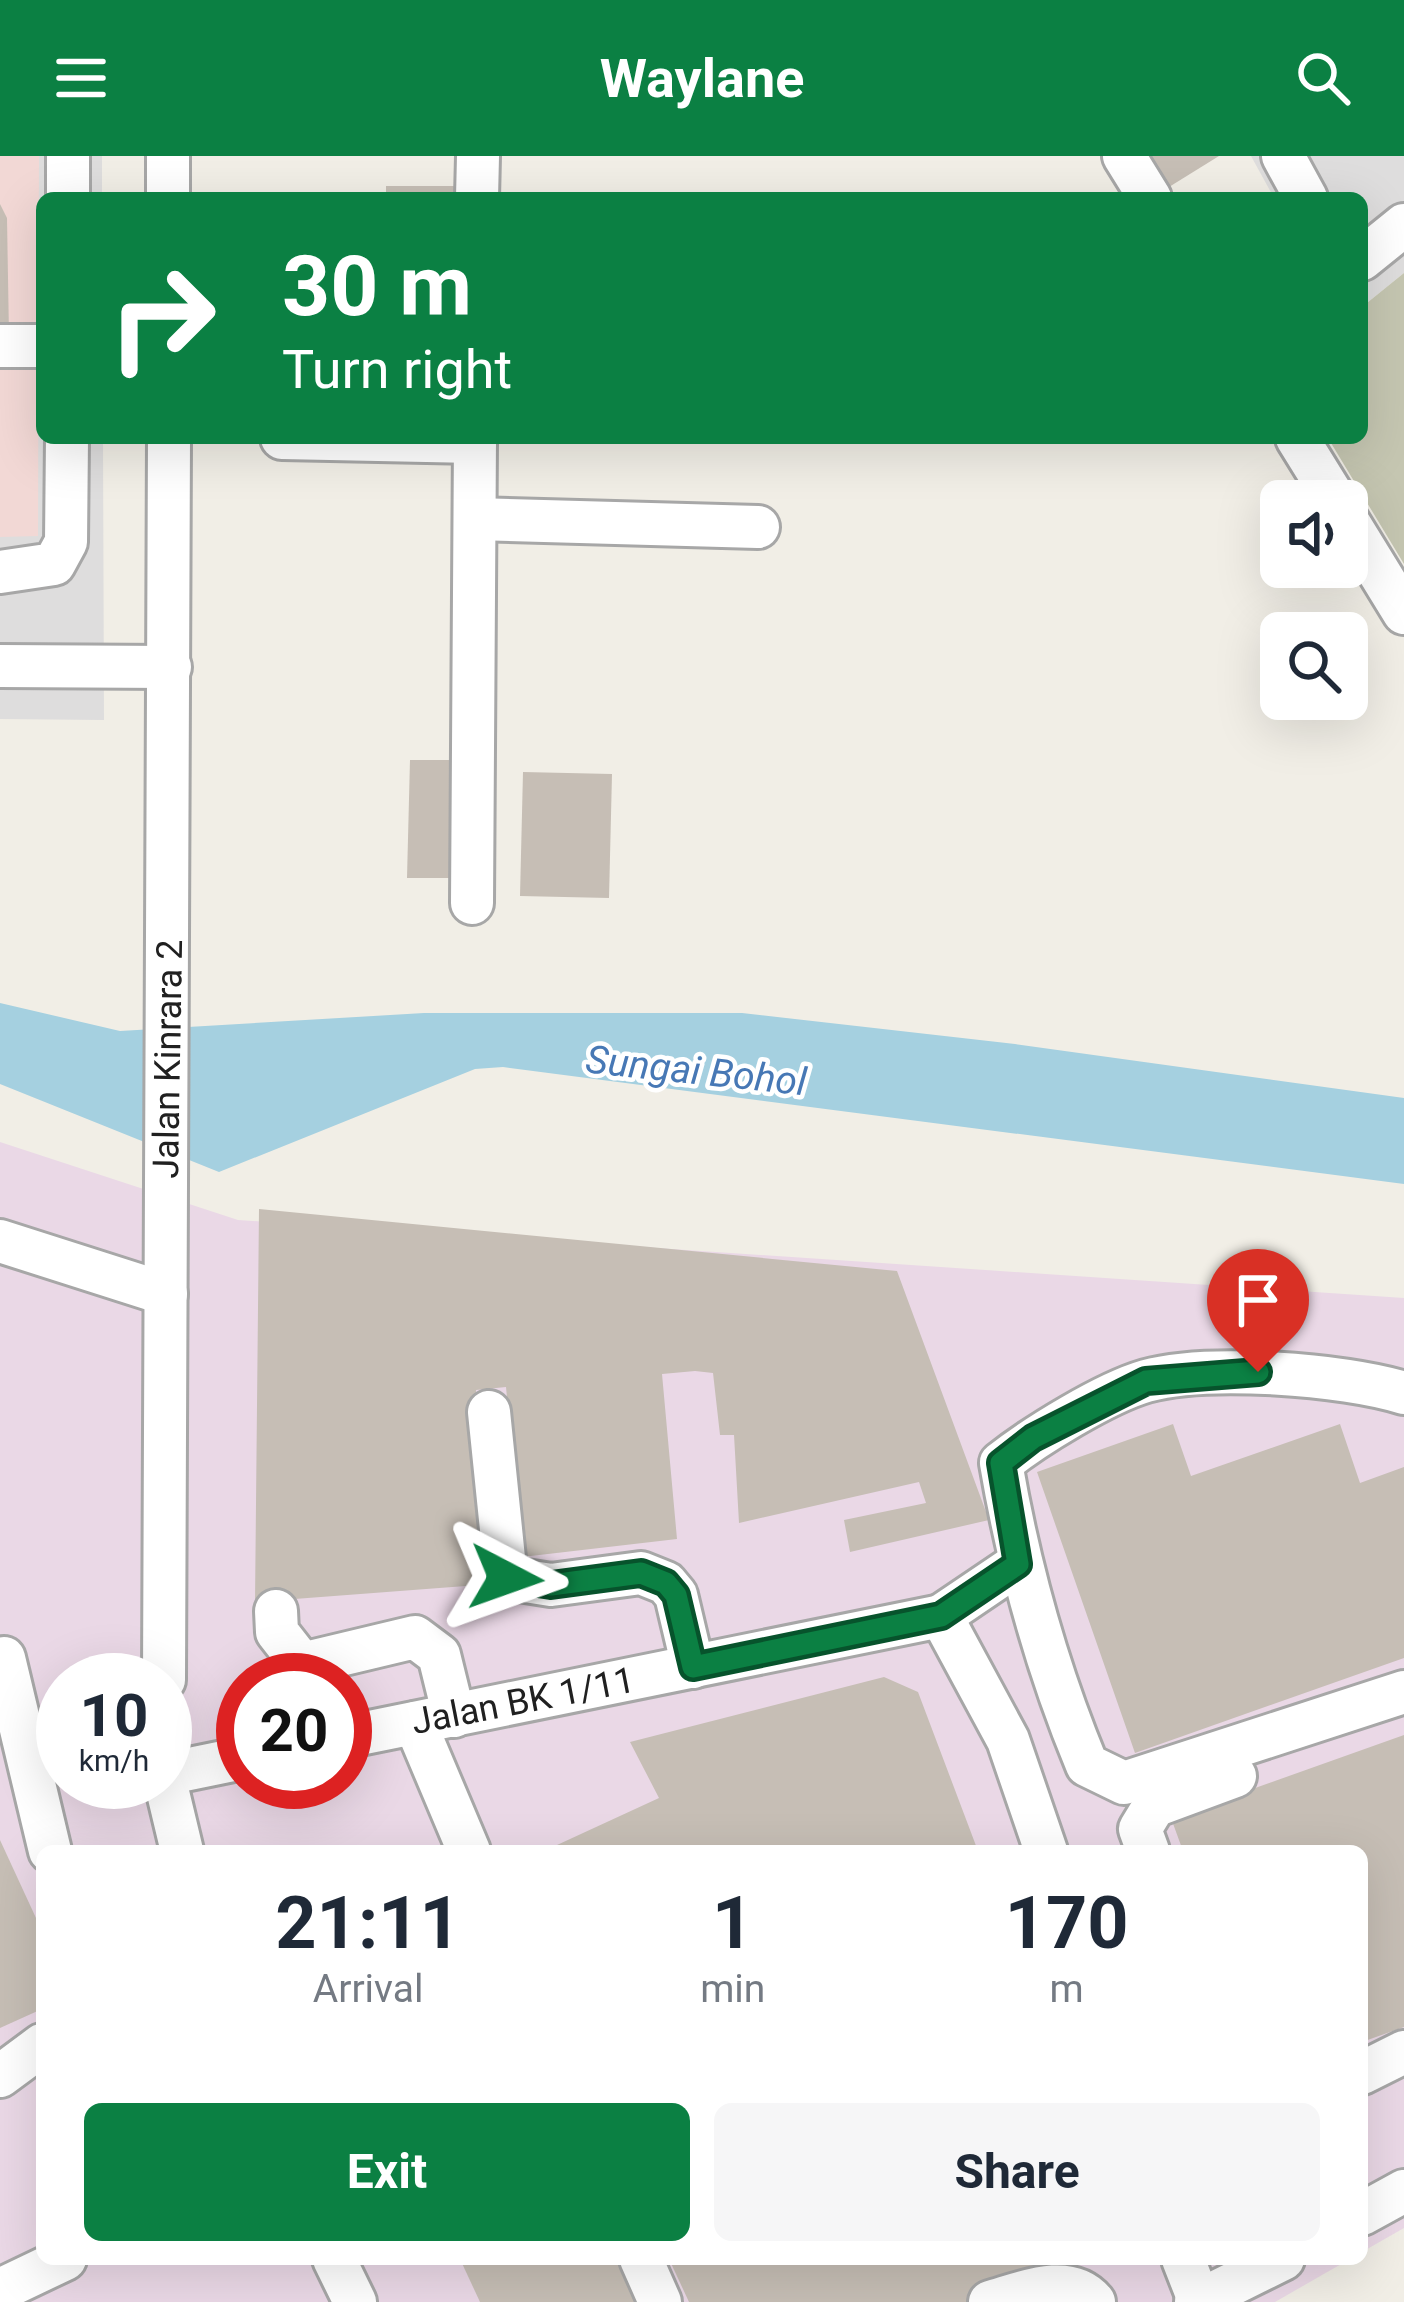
<!DOCTYPE html>
<style>
:root{--surface:#fff;--page:#f6f6f7;--text:#1f2937;--muted:#747a83;--accent:#0b8043}
body{margin:0;font-family:Roboto,sans-serif;background:var(--page);color:var(--text);height:100vh;display:flex;flex-direction:column;font-size:45px;white-space:nowrap}
*{box-sizing:border-box;margin:0}
p{font-size:39px;color:var(--muted)}
.icon{flex:none;width:66px;height:66px;fill:none;stroke:currentColor;stroke-width:2;stroke-linecap:round;stroke-linejoin:round}
.map{position:relative;flex:1;overflow:hidden}
.details{position:absolute;left:36px;top:1689px;width:1332px;height:420px;display:flex;flex-direction:column;background:var(--surface);border-radius:18px;box-shadow:0 12px 48px #0002}
.details>*{flex:none}
.banner{position:absolute;left:36px;top:36px;width:1332px;height:252px;border-radius:18px;box-shadow:0 12px 48px #0002;background:#0b8043;color:#fff;overflow:hidden}
.fabs{position:absolute;left:1260px;top:324px;display:grid;gap:24px}
.fabs a{display:grid;place-items:center;width:108px;height:108px;border-radius:18px;background:var(--surface);box-shadow:0 12px 48px #0002;font-size:60px}
.speed{position:absolute;left:36px;top:1497px;display:flex;gap:24px;font-size:60px;font-weight:700;text-align:center}
.speed>*{display:grid;place-content:center;width:156px;height:156px;border-radius:50%;background:var(--surface);box-shadow:0 12px 48px #0002;line-height:1}
.speed small{font-size:30px;font-weight:400}
.speed .limit{border:18px solid #d22;background:#fff;color:#111}
.pin{position:absolute;display:grid;place-items:center;width:102px;height:102px;color:#fff;margin:-123px -51px;border-radius:50% 50% 50% 0;rotate:-45deg;box-shadow:0 0 12px #0007}
.pin .icon{rotate:45deg}
.me{position:absolute;width:132px;margin:-66px;rotate:94deg;stroke-linejoin:round;filter:drop-shadow(0 0 9px #0008)}
.turn{display:flex;align-items:center;gap:42px;height:252px;padding:0 48px;font-size:54px}
.turn .icon{width:156px;height:156px;stroke-width:2.5}
.turn b{display:block;font-size:84px;line-height:102px}
.eta{display:flex;justify-content:space-evenly;align-items:center;height:204px;text-align:center}
.eta b{font-size:72px;font-weight:700;line-height:84px}
.button{display:flex;gap:24px;margin-top:auto;padding:24px 48px}
.button a{flex:1;height:138px;border-radius:18px;background:var(--accent);color:#fff;font-size:48px;font-weight:700;line-height:138px;text-align:center}
.button a+a{background:var(--page);color:var(--text)}
header{display:flex;justify-content:space-between;align-items:center;height:156px;padding:0 48px;background:var(--accent);color:#fff;font-size:54px;font-weight:700}
.map>svg:first-child{display:block}
.residential{fill:#dedddd}
.commercial{fill:#f2d8d5}
.industrial{fill:#ead8e6;fill-rule:evenodd}
.construction{fill:#c5c6b1}
.water{fill:#a5d0e0}
.building{fill:#c6beb5}
.lines{fill:none;stroke-linecap:round;stroke-linejoin:round}
.minor-casing{stroke:#a7a7a7;stroke-width:48}
.minor{stroke:#fff;stroke-width:42}
.route-casing{stroke:#07532c;stroke-width:30}
.route{stroke:#0b8043;stroke-width:21}
.labels{text-anchor:middle;dominant-baseline:central;stroke-width:9;stroke-linejoin:round;paint-order:stroke}
.street-label{font-size:36px;fill:#202020;stroke:#fff}
.water-label{font-size:39px;font-style:italic;fill:#4778b5;stroke:#fff}
</style>
<header><svg class="icon" aria-label="menu" viewBox="0 0 24 24"><path d="M4 6h16M4 12h16M4 18h16"/></svg>Waylane<svg class="icon" aria-label="search" viewBox="0 0 24 24"><circle cx="10" cy="10" r="6"/><path d="M15 15l6 6"/></svg></header>
<div class="map">
<svg width="1404" height="2146" viewBox="0 0 1404 2146">
<rect width="100%" height="100%" fill="#f1eee6"/>
<g class="residential">
<path d="M0 0H102V42H42V282H103L104 564 0 563Z"/>
<path d="M1251 0H1404V117L1362 151V42H1274Z"/>
</g>
<path class="commercial" d="M0 0H39L38 380 0 381Z"/>
<path class="industrial" d="M0 986 238 1064 1404 1142V2072L1362 2096V1695H42V2103H1350L1275 2146H0ZM63 1524H165V1626H63ZM243 1524H345V1626H243Z"/>
<path class="construction" d="M1404 117V408L1328 282H1362V151Z"/>
<path class="water" d="M0 847 120 875 424 857H742L1015 888 1404 942V1028L503 911 475 913 219 1016 0 928Z"/>
<g class="building">
<path d="M1150 0H1219L1169 31Z"/>
<rect x="386" y="30" width="72" height="12"/>
<path d="M0 48 7 62 9 181H0Z"/>
<path d="M410 604H453L450 722H407Z"/>
<path d="M523 616 612 618 609 742 520 740Z"/>
<path d="M259 1053 897 1115 989 1364 850 1396 844 1364 926 1347 919 1326 739 1367 734 1279H720L713 1217 695 1215 662 1218 677 1383 522 1401 506 1231 476 1234 492 1428 255 1446Z"/>
<path d="M1173 1268 1191 1320 1340 1268 1360 1327 1404 1311V1502L1135 1597 1037 1316Z"/>
<path d="M884 1521 918 1536 978 1695H544L659 1642 630 1586Z"/>
<path d="M1404 1579V1871L1362 1886V1695H1183L1171 1662Z"/>
<path d="M0 1684 42 1775V1853L0 1872Z"/>
<path d="M460 2103H627L646 2146H480Z"/>
<path d="M669 2103H1059L967 2146H689Z"/>
</g>
<g class="lines">
<g class="minor-casing">
<g id="minor">
<path d="M68 0V42"/>
<path d="M168 0V42"/>
<path d="M1124 0 1150 42"/>
<path d="M1283 0 1306 42"/>
<path d="M477 42 478 0"/>
<path d="M1362 103 1404 69"/>
<path d="M0 190H42"/>
<path d="M282 282 475 286"/>
<path d="M1297 282 1336 345"/>
<path d="M475 363 758 371"/>
<path d="M1347 364 1404 457"/>
<path d="M0 416 54 408 66 386 67 282"/>
<path d="M0 510 170 511"/>
<path d="M472 747 475 282"/>
<path d="M0 1085 166 1138"/>
<path d="M1404 1237C1344 1218 1207 1208 1146 1225 1105 1237 1035 1280 1001 1307 1019 1412 1046 1510 1087 1609L1124 1627 1404 1536"/>
<path d="M489 1256 506 1422 551 1429 641 1417 666 1427 676 1439 693 1511"/>
<path d="M276 1455 277 1476 302 1508 415 1481 439 1499 454 1560"/>
<path d="M941 1460 1018 1408"/>
<path d="M4 1502 50 1695"/>
<path d="M164 1524 169 282"/>
<path d="M415 1567 469 1695"/>
<path d="M345 1581 941 1460 1008 1584 1046 1695"/>
<path d="M165 1618 243 1602"/>
<path d="M165 1624 182 1695"/>
<path d="M1148 1695 1140 1673 1154 1650 1235 1620"/>
<path d="M1362 1917 1404 1896"/>
<path d="M0 1920 42 1889"/>
<path d="M1362 2058 1404 2035"/>
<path d="M334 2103 355 2146"/>
<path d="M641 2103 660 2146"/>
<path d="M1183 2103 1199 2144"/>
<path d="M0 2134 65 2103"/>
<path d="M990 2146C1022 2137 1069 2116 1094 2146"/>
<path d="M1196 2146 1283 2103"/>
</g>
</g>
<use href="#minor" class="minor"/>
</g>
<g class="lines">
<g class="route-casing">
<path id="route" d="M506 1422 551 1429 641 1417 666 1427 676 1439 693 1511 941 1460 1018 1408 1001 1307 1033 1282 1146 1225 1258 1216"/>
</g>
<use href="#route" class="route"/>
</g>
<g class="labels">
<g class="street-label">
<text transform="translate(168 903) rotate(-89)">Jalan Kinrara 2</text>
<text transform="translate(523 1545) rotate(-11)">Jalan BK 1/11</text>
</g>
<g class="water-label">
<text transform="translate(696 915) rotate(6)">Sungai Bohol</text>
</g>
</g>
</svg>
<div class="fabs">
<a><svg class="icon" aria-label="sound" viewBox="0 0 24 24"><path d="M4 9h4l5-4v14l-5-4H4zM17 9q2 3 0 6"/></svg></a>
<a><svg class="icon" aria-label="search" viewBox="0 0 24 24"><circle cx="10" cy="10" r="6"/><path d="M15 15l6 6"/></svg></a>
</div>
<div class="speed"><div>10<small>km/h</small></div><div class="limit">20</div></div>
<div class="pin" style="left:1258px;top:1216px;background:#d93025"><svg class="icon" aria-label="arrive" viewBox="0 0 24 24"><path d="M6 21V4h12l-3 4 3 4H6"/></svg></div>
<svg class="me" style="left:506px;top:1422px" viewBox="-20 -20 40 40"><path d="M0-17L14 15 0 8-14 15z" fill="#0b8043" stroke="#fff" stroke-width="4"/></svg>
<div class="banner">
<div class="turn"><svg class="icon" aria-label="right" viewBox="0 0 24 24"><path d="M7 20v-9h11M14 6l5 5-5 5"/></svg><div><b>30 m</b>Turn right</div></div>
</div>
<section class="details">
<div class="eta">
<div><b>21:11</b><p>Arrival</p></div>
<div><b>1</b><p>min</p></div>
<div><b>170</b><p>m</p></div>
</div>
<div class="button"><a>Exit</a><a>Share</a></div>
</section>
</div>
